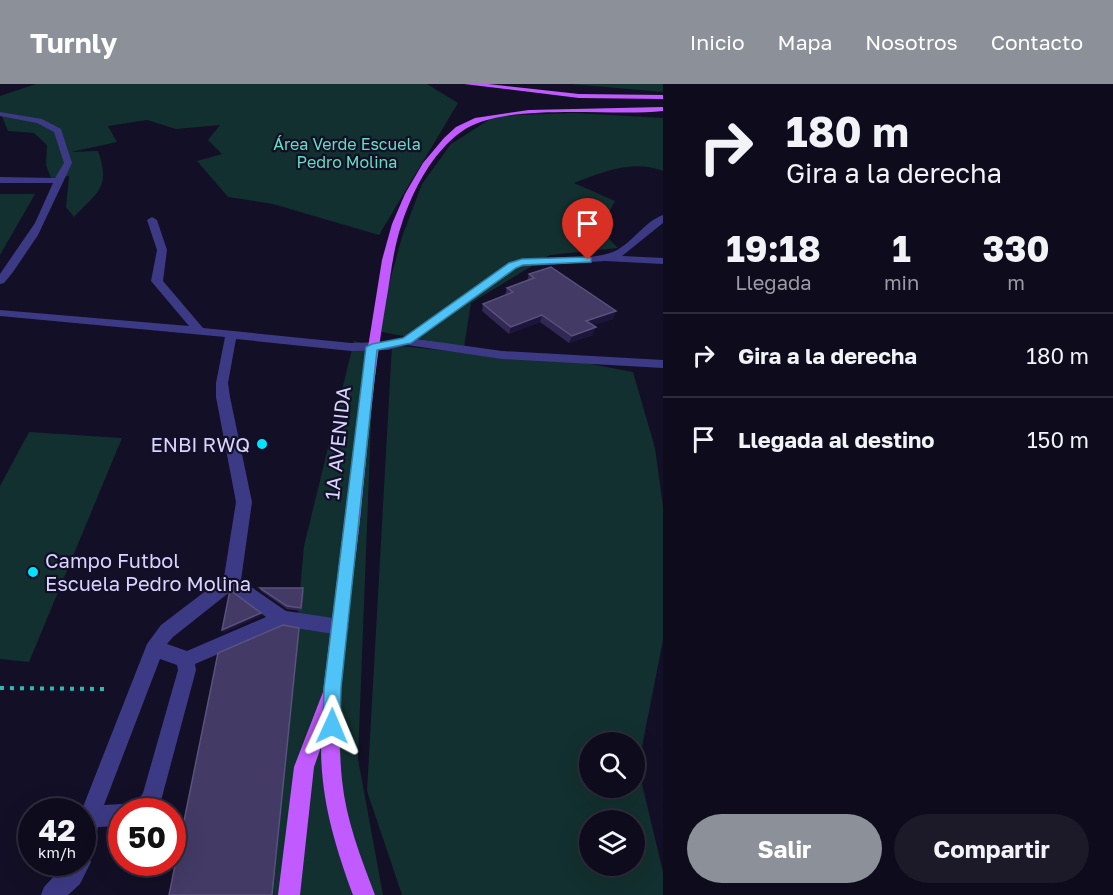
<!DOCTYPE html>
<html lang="es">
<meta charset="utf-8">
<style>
:root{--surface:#0e0b1c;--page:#1c1929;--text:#f1f3f6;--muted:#9b9ba3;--line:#2e2b3b;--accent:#8c9099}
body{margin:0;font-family:"Golos Text",sans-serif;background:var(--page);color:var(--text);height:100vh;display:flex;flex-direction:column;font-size:22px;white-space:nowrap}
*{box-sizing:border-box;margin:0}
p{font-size:20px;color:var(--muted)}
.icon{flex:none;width:33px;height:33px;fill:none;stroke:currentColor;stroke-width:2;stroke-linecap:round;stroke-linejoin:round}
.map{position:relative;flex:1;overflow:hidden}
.panel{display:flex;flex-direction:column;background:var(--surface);width:450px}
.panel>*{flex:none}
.guide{background:#0e0b1c;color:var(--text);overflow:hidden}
.buttons{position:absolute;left:579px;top:648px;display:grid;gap:12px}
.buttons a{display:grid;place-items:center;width:66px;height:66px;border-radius:50%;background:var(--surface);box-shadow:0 6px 24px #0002,0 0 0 2px var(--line);font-size:30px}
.speed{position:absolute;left:18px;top:714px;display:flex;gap:12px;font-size:30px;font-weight:700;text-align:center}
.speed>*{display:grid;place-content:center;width:78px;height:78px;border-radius:50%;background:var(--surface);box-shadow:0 6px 24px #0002,0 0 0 2px var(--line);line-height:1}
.speed small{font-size:15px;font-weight:400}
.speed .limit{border:9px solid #d22;background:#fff;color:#111}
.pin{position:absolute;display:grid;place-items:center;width:51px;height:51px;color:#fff;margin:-62px -26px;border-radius:50% 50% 50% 0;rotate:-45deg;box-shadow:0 0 6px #0007}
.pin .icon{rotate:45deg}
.me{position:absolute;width:66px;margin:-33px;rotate:1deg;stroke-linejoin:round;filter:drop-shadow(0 0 4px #0008)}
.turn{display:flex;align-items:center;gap:21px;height:126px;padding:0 24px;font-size:27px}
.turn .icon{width:78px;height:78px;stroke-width:2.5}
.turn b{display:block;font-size:42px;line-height:51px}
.eta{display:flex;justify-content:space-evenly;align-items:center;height:102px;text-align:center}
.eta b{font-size:36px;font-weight:700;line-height:42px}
.action{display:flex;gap:12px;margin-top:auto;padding:12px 24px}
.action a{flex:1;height:69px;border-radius:36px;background:var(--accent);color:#fff;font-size:24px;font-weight:700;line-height:69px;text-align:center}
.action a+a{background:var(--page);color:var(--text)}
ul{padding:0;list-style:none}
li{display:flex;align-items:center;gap:18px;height:84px;padding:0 24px;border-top:2px solid var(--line)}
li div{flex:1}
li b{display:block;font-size:22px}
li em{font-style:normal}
header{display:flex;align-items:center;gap:36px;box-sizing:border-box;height:84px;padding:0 30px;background:var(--accent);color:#fff}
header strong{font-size:28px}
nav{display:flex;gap:33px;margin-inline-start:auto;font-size:21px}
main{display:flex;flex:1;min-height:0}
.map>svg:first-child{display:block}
.green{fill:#12302f;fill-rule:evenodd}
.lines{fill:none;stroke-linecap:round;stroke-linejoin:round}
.path{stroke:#2fb8b0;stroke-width:4;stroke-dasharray:4 6;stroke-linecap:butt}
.minor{fill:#3d3a85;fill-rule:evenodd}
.major{fill:#c25bff;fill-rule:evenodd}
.wall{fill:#312854}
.shaded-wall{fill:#1d163a}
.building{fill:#433a66;stroke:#5a527e;stroke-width:1.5}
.route{fill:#4fc3f7;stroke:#337fa1;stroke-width:1.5}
.poi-dot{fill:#00e5ff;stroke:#130f26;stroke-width:2}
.labels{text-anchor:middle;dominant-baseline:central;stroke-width:4.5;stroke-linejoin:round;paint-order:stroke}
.far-park-label{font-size:16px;fill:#5fe0c0;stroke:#130f26}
.street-label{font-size:20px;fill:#d9d4ff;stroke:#130f26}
.poi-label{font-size:20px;fill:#d9d4ff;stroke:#130f26;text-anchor:end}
</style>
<header>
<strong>Turnly</strong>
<nav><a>Inicio</a><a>Mapa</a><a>Nosotros</a><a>Contacto</a></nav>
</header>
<main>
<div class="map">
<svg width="663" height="811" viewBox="0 0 663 811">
<rect width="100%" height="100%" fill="#130f26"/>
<g class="green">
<path d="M36 0H427L458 19 379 151 273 120 228 113 197 77 222 70 208 56 220 41 176 45 147 36 108 42 117 58 71 68 98 67C111 104 98 107 74 133L66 123 69 92 51 94 46 81 47 61 34 49 8 47 0 28V12Z"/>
<path d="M571 0H663V8Z"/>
<path d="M574 29 663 34V87C632 75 603 88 574 99L615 117 600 146 618 164 550 171 471 219 464 263 376 247 402 153 422 100 451 60 495 32Z"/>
<path d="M0 110H35L0 171Z"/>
<path d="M354 257 374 262 358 675 383 811H273L304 462Z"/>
<path d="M392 261 486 271 575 277 633 288 655 364 663 422V556L638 683 663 788V811H402L367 707ZM590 658H634V704H590ZM590 736H634V782H590Z"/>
<path d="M29 348 122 354 29 578 0 575V402Z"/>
</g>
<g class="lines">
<path class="path" d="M0 604 104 605"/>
<g class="minor">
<path d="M0 28 42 35 61 45 72 79 38 151 13 188 4 199 0 200V190L35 139 53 99H0V93L55 94 64 79 54 48 37 39 0 32Z"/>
<path d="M663 131V139L622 172 663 174V180L605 177 516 183 417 255 502 267 663 276V284L502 275 407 261 388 266 351 267 236 255 228 299 230 313 252 418 241 496 286 527 340 535 346 537 349 543 346 549 340 551 283 542 195 580 196 586 162 713 155 728H122V742L98 743 90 775 91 778 80 800 68 811H41L44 803 67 778H82V728H81L147 560 161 541 224 493 236 418 216 313V299L225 253 0 232V226L189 242 151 197 157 166 147 136 152 133 157 136 167 166 163 197 203 244 351 259 388 258 403 254 508 179C541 169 577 179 610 169 630 163 643 138 663 131ZM231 507 266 533 187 567 167 560 173 553ZM160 575 177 581 178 586 143 709 131 727 129 724 122 720 104 721Z"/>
</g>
<g class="major">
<path d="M464 0H488L579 10 663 11V15L579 14Z"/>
<path d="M663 23V27C609 33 503 17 461 48 432 69 413 106 402 139 393 165 391 191 386 218 374 287 368 357 361 426 352 515 333 606 342 696 346 736 361 774 375 811H353C335 762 321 716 321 663L314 683 300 811H278L294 683 323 608 359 319 382 176 392 140 405 110 423 79 444 54 456 43 475 34 529 26Z"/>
</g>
</g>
<g class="wall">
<path d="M529 190 616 227 613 235 592 241 593 251 569 259 540 238 509 250 482 227 483 220 505 211 507 204 527 197Z"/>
<path d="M260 504 304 507 302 527 287 525 261 507Z"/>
</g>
<g class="shaded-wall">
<path d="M616 227 613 235 584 244 586 237Z"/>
<path d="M542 231 540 238 509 250 511 243Z"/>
<path d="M596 243 593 251 569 259 572 252Z"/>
<path d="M261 529 262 532 223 549 222 546Z"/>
<path d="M299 544 273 811H272Z"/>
</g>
<g class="building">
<path d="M551 183 616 227 586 237 596 243 572 252 542 231 511 243 483 220 513 208 507 204 534 194 529 190Z"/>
<path d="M260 504H303L301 524 287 522Z"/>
<path d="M230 506 261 529 222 546Z"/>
<path d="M283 541 299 544 272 811H169L218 569Z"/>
</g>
<path class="route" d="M588 173 591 174V178L523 181 516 184 411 259 377 266 341 604 340 642 338 648 332 651 325 648 323 642 324 604 366 263 372 260 403 254 509 179 522 175Z"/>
<g class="poi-dot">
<circle cx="262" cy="360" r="6"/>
<circle cx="33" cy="488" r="6"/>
</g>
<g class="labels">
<g class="far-park-label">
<text x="347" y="60">Área Verde Escuela<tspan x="347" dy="18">Pedro Molina</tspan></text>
</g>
<g class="street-label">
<text transform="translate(337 359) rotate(-84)">1A AVENIDA</text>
</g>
<g class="poi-label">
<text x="250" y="360">ENBI RWQ</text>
<text x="45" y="476" text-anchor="start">Campo Futbol<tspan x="45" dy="23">Escuela Pedro Molina</tspan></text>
</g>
</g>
</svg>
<div class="buttons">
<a><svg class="icon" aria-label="search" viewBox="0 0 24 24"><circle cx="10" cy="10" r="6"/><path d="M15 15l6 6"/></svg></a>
<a><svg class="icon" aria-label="layers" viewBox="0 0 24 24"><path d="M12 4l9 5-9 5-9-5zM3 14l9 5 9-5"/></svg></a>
</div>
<div class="speed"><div>42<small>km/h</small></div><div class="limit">50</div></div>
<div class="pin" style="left:588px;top:176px;background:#d93025"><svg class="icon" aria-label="arrive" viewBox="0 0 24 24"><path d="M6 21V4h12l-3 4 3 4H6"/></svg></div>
<svg class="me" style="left:332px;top:642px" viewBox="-20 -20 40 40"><path d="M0-17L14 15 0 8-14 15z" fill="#4fc3f7" stroke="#fff" stroke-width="4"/></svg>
</div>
<section class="panel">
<div class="guide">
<div class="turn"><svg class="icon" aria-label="right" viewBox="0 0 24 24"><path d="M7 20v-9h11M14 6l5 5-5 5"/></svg><div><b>180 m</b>Gira a la derecha</div></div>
</div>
<div class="eta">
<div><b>19:18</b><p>Llegada</p></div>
<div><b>1</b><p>min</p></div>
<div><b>330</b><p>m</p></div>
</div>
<ul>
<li><svg class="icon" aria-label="right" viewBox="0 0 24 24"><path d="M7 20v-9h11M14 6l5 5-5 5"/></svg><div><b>Gira a la derecha</b></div><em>180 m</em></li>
<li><svg class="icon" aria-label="arrive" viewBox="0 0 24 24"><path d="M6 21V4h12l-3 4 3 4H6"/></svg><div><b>Llegada al destino</b></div><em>150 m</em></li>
</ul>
<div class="action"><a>Salir</a><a>Compartir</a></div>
</section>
</main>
